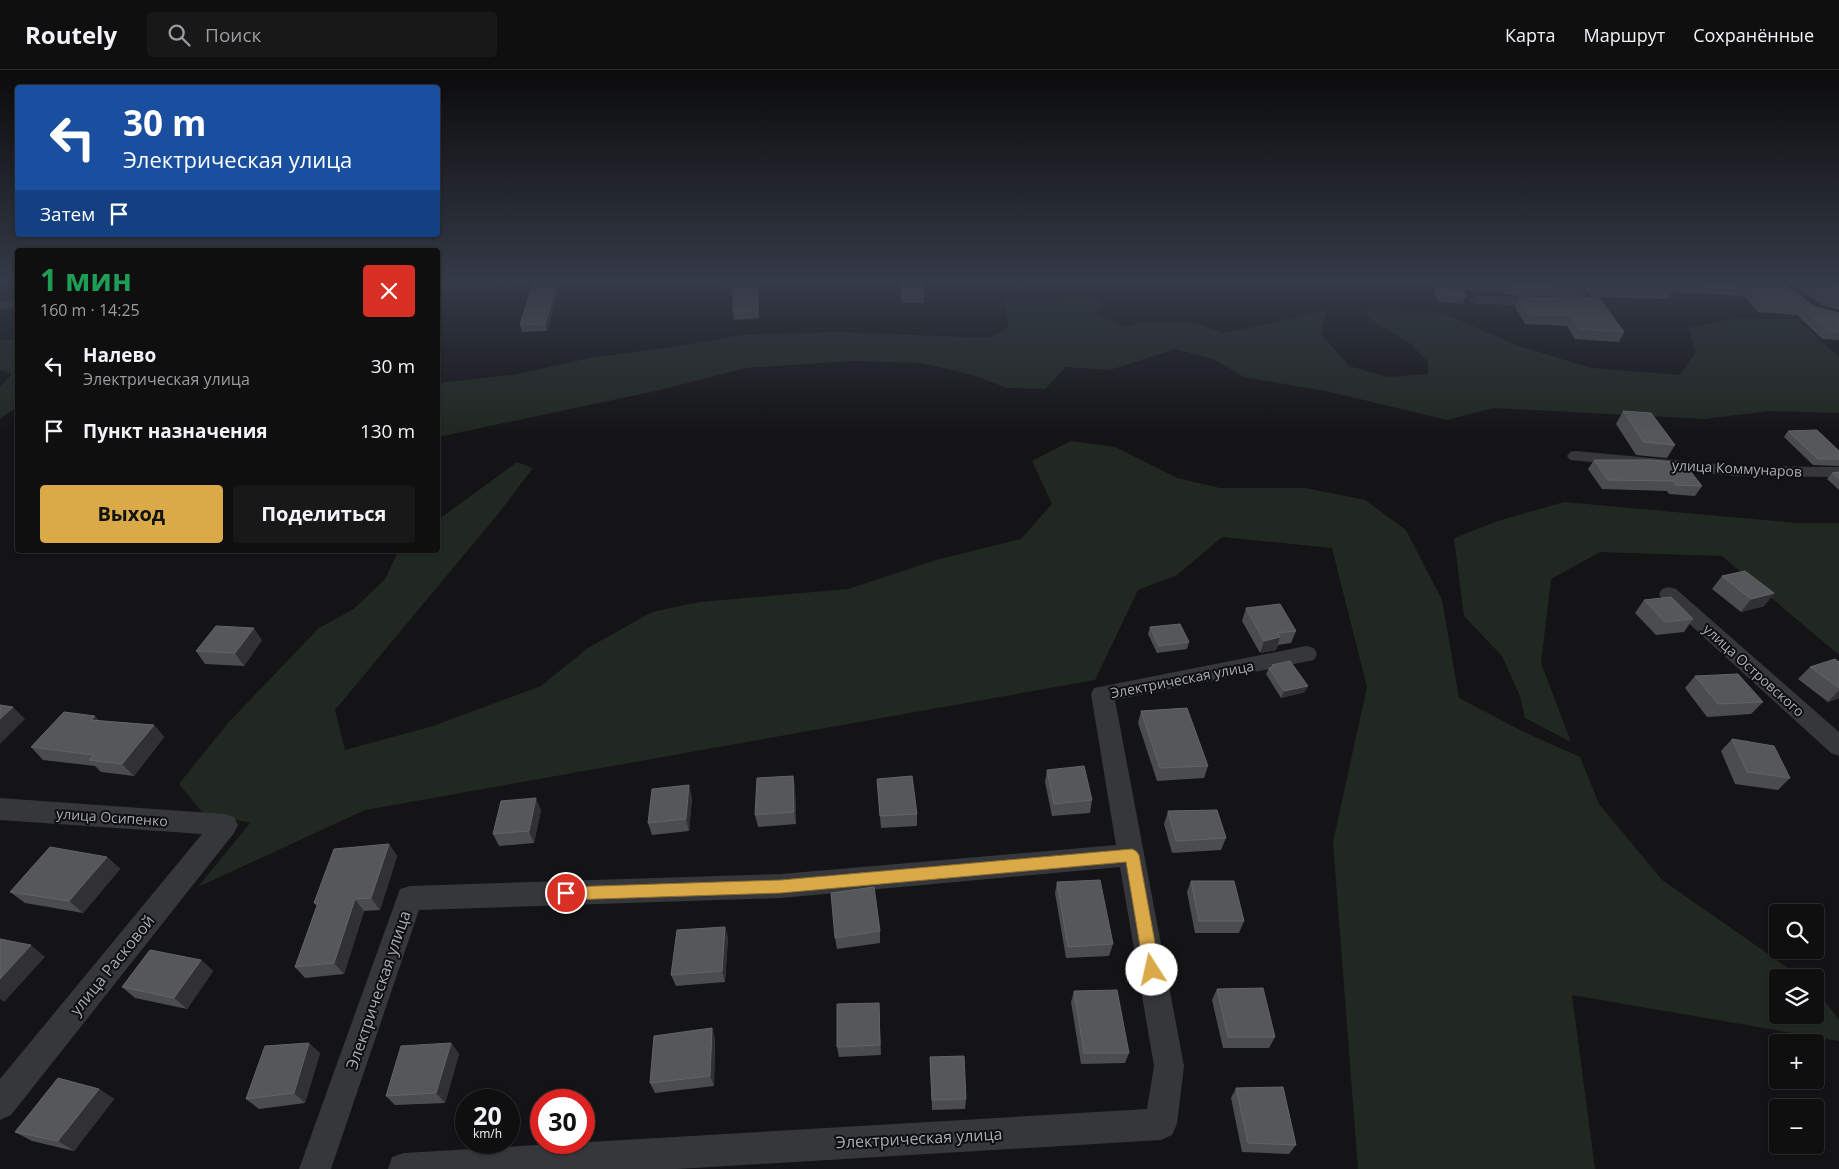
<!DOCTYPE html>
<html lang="ru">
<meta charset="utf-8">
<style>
:root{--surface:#0f0f10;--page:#181819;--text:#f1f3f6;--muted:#9b9c9f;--line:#2f2f30;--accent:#daa948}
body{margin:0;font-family:"Open Sans",sans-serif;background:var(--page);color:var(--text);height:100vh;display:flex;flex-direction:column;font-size:19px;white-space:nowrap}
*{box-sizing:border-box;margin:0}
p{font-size:16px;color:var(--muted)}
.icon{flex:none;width:28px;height:28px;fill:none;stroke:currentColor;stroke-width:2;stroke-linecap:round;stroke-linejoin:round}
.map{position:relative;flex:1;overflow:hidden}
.details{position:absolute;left:15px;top:178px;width:425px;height:305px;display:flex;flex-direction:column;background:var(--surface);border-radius:5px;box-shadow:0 1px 4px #0004,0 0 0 1px var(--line)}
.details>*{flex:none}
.banner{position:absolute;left:15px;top:15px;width:425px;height:152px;border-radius:5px;box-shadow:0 1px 4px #0004,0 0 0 1px var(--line);background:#1a4fa0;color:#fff;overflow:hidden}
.buttons{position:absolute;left:1769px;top:834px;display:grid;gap:10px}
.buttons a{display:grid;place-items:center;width:55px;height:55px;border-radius:5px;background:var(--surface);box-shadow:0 1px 4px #0004,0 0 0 1px var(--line);font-size:25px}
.speed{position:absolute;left:455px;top:1019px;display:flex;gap:10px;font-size:25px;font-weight:700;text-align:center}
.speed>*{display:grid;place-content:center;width:65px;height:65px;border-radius:50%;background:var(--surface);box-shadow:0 1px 4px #0004,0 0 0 1px var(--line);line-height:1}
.speed small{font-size:12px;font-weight:400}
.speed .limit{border:8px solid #d22;background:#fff;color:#111}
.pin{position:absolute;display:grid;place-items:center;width:42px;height:42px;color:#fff;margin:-21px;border:2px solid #fff;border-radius:50%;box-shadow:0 1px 5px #0007}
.me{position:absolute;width:55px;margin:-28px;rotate:350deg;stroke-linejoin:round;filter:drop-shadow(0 0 4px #0008)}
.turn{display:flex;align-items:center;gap:18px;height:105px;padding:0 25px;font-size:22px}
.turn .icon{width:65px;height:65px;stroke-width:2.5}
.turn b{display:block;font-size:35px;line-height:42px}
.then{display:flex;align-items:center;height:48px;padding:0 25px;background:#0003;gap:10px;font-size:19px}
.round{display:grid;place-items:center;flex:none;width:52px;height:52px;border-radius:5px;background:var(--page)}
.head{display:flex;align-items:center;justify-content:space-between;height:85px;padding:0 25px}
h1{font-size:30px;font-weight:700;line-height:38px;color:#1e9e55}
.cta{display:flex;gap:10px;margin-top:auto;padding:10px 25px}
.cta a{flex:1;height:58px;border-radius:5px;background:var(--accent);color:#111;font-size:20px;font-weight:700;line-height:58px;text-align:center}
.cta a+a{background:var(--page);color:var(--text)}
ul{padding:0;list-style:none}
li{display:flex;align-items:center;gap:15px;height:65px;padding:0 25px}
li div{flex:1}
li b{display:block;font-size:19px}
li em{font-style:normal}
header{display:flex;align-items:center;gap:30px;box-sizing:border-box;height:70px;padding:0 25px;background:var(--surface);border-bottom:1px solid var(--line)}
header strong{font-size:24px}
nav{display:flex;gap:28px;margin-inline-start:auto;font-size:18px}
.search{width:350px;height:45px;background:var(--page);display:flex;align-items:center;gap:12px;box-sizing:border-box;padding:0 18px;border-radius:5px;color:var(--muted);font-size:19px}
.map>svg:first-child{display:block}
.green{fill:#212822}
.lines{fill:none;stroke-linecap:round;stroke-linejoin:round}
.minor{fill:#36373a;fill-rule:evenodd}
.wall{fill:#4b4c50}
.shaded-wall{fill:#313134}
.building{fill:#55575a;stroke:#626468}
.route{fill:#daa948;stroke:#8e6e2f}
.labels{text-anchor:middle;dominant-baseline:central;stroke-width:4;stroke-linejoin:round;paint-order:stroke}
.street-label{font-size:14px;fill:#a8acb4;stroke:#0f0f11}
.near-street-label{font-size:16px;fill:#a8acb4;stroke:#0f0f11}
</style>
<header>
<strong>Routely</strong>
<div class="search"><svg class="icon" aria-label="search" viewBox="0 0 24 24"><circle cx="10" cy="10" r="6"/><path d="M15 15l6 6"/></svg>Поиск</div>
<nav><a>Карта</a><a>Маршрут</a><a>Сохранённые</a></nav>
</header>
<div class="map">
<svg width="1839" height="1099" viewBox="0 0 1839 1099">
<rect width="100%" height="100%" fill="#141416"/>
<g class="green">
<path d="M1103 226 1097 245 1126 257 1142 252 1194 253 1224 263 1326 241 1321 264 1349 296 1388 307 1428 304V292L1411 274 1380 256 1363 240 1440 242 1516 275 1591 298 1680 305 1696 282 1688 258 1732 249H1797L1839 287V343L1770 341 1704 349 1493 338 1447 350 1330 322 1244 307 1213 289 1175 279 1110 300 1066 297 1045 319 1007 318 973 305 921 293 853 291 746 298 660 320 438 367V313L513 305 590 288 679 276 741 265 836 262 990 268 1009 257 1004 228 1032 231Z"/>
<path d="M17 269V337L0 349V317L12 304 0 300V270Z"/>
<path d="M1071 371 1115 377 1177 408 1220 418H1305L1365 430 1406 460 1442 530 1459 628 1522 661 1580 687 1599 734 1662 810 1801 907 1778 908V945H1815V918L1839 950V971L1572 925 1595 1099H1358L1333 772 1367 617 1332 478 1222 467 1177 505 1138 520 1095 610 365 740 198 817 250 753 202 742 179 714 228 653 319 558 354 539 385 509 399 480H438V450L517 392 533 398 498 444 335 640 345 680 433 656 541 616 588 578 652 542 700 532 848 519 936 490 1021 469 1052 434 1032 391Z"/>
<path d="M1564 432 1797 453H1839V585L1722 486 1600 482 1551 509 1541 593 1571 672 1525 648 1520 626 1502 586 1464 546 1454 468 1498 451Z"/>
</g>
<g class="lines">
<g class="minor">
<path d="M1561 210H1575L1594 234 1592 237 1476 234 1469 230 1476 226 1576 229Z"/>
<path d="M18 229V237L0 240V232Z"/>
<path d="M1576 381 1737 396 1839 397V407L1737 406 1570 390 1567 386 1570 382Z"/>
<path d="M1669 517 1676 519 1839 662V686L1831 683 1662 529 1659 524 1662 519Z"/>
<path d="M1306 576 1314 578 1317 584 1314 590 1115 630 1184 996 1177 1054 1172 1065 1161 1070 677 1099H388L392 1087 404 1083 1147 1039 1154 996 1120 797 781 828 419 840 331 1099H299L400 819 410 816 781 804 1116 775 1091 624 1094 618Z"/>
<path d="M0 728 225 744 234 747 238 755 234 763 11 1045 0 1050V1009L202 764 0 750Z"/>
</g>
</g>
<g class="wall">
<path d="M438 210H494L490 218 438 220Z"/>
<path d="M528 210H608L607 211 560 214 547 261 522 262 520 255 532 215H529Z"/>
<path d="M724 210H758L759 248 734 250 733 242V217H725Z"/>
<path d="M899 210H922L924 227V233H902Z"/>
<path d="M1433 210H1569L1576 219 1572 227 1507 225 1497 221 1462 219 1466 226 1463 234 1439 232 1434 222Z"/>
<path d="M1576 210H1779L1815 237 1839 243V270L1822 269 1797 245 1758 242 1744 226 1672 222 1668 229 1591 227Z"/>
<path d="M1785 210H1839V240L1822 235Z"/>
<path d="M1519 227 1624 262 1619 272 1575 269 1567 256 1525 254 1515 237Z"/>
<path d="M1623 341 1675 375 1667 388 1636 385 1616 354Z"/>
<path d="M1788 361 1839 381V396L1813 395 1784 367Z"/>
<path d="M1594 390 1702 416 1695 426 1669 424 1667 421 1602 419 1588 399Z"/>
<path d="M1839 402V420L1827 409 1832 403Z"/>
<path d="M1722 506 1774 523 1764 536 1741 542 1712 519Z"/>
<path d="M1644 530 1693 549 1684 562 1656 565 1635 543Z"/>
<path d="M1246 538 1296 561 1291 573 1278 575 1276 580 1260 583 1242 551Z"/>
<path d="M1150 557 1189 572 1187 579 1157 583 1148 564Z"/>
<path d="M262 570 244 596 205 594 196 581Z"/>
<path d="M1839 592V628L1828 632 1798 609 1810 597Z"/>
<path d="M1272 595 1305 622 1281 628 1266 604 1269 598 1271 597Z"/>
<path d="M1695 606 1763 632 1751 644 1707 647 1685 618Z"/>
<path d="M1141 641 1208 696 1204 708 1157 711 1138 653Z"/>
<path d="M100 651 154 655 164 667 134 706 101 702 95 696 43 690 31 677Z"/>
<path d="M1732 669 1790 708 1778 720 1735 714 1721 681Z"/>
<path d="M1047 700 1092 730 1090 743 1052 746 1045 712Z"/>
<path d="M793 706 795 718 796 754 758 757 755 745Z"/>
<path d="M878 722 917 744V756L881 758Z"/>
<path d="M692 727 689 761 652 765 648 753Z"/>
<path d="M541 740 534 773 499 776 493 764Z"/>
<path d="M1168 741 1226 768 1221 780 1172 783 1164 754Z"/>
<path d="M389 774 397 786 380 840 364 841 344 904 305 908 295 897 317 836 314 833Z"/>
<path d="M107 787 120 799 83 843 25 833 10 822Z"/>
<path d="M1191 811 1244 851 1239 863H1195L1187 822Z"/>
<path d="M1057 812 1113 874 1109 886 1066 888 1055 823Z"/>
<path d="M725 857 728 868 725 912 676 916 671 905Z"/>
<path d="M880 861V873L837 879 835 868Z"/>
<path d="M201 890 213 901 187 939 135 928 122 917Z"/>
<path d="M1217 919 1275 967 1269 978H1223L1212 930Z"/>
<path d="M1074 921 1129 983 1125 993 1081 994 1071 932Z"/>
<path d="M879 933 881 985 839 987 837 977Z"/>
<path d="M712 958 715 969 714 1016 655 1023 650 1013Z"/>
<path d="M451 973 459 984 445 1033 395 1035 386 1026Z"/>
<path d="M320 983 305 1033 259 1039 246 1029Z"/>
<path d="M930 987 966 1029 965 1039 932 1040Z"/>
<path d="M1236 1018 1296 1075 1289 1084 1242 1082 1231 1028Z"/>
<path d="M99 1019 114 1029 74 1081 32 1071 15 1062Z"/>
</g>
<g class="shaded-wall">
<path d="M488 210H494L490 218Z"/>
<path d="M558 210H559L560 214 547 261 545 254Z"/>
<path d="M757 210H758L759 248 758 240Z"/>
<path d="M1774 523 1764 536 1741 542 1751 529Z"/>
<path d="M254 558 262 570 244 596 235 583Z"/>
<path d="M1280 567 1276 580 1260 583 1264 571Z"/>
<path d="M1308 616 1305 622 1281 628 1284 621Z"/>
<path d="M1839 620V628L1828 632Z"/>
<path d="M13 637 25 649 0 674V649Z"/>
<path d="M95 646 106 658 91 650Z"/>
<path d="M154 655 164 667 134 706 122 694Z"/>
<path d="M793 706 795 718 796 754 794 742Z"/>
<path d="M689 715 692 727 689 761 686 749Z"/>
<path d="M536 728 541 740 534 773 529 761Z"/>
<path d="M389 774 397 786 380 840 371 828Z"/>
<path d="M107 787 120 799 83 843 69 831Z"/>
<path d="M355 829 364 841 344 904 334 893Z"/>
<path d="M725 857 728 868 725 912 722 901Z"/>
<path d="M31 875 45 887 4 932 0 929V909Z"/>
<path d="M201 890 213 901 187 939 174 928Z"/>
<path d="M712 958 715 969 714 1016 710 1006Z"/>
<path d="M309 973 320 983 305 1033 294 1023Z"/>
<path d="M451 973 459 984 445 1033 436 1023Z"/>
<path d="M99 1019 114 1029 74 1081 58 1071Z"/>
</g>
<g class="building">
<path d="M438 210H481L438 212Z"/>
<path d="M534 210H558L545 254 520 255Z"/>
<path d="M733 210H757L758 240 733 242Z"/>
<path d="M900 210H922L924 227 902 228Z"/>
<path d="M1437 210H1569L1576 219 1511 217 1500 213 1458 211 1466 226 1442 225 1437 214Z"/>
<path d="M1587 210H1779L1815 237 1839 243V262L1828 261 1802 237 1763 234 1748 219 1666 214 1672 221 1594 219Z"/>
<path d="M1801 210H1839V231L1827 228Z"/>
<path d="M1519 227 1599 228 1624 262 1580 259 1571 246 1530 244Z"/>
<path d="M1623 341 1651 343 1675 375 1644 372Z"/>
<path d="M1817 360 1839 381V389H1818L1788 361Z"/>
<path d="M1594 390H1652L1684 393 1702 416 1676 415 1674 411 1608 410Z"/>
<path d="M1839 402V409L1832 403Z"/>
<path d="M1745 501 1774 523 1751 529 1722 506Z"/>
<path d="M1671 527 1693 549 1665 552 1644 530Z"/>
<path d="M1280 534 1296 561 1277 563 1280 567 1264 571 1246 538Z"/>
<path d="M1180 554 1189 572 1159 576 1150 557Z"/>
<path d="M216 556 254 558 235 583 196 581Z"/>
<path d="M1835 589 1839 592V618L1810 597Z"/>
<path d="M1290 591 1308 616 1284 621 1269 598 1273 597 1272 595Z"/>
<path d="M1738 604 1763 632 1718 634 1695 606Z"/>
<path d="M0 635 13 637 0 649Z"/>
<path d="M1187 638 1208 696 1160 698 1141 641Z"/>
<path d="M64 642 95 646 91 650 154 655 122 694 89 690 94 685 31 677Z"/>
<path d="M1732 669 1774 676 1790 708 1747 702Z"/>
<path d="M1084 696 1092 730 1054 734 1047 700Z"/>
<path d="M793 706 794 742 755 745 757 708Z"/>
<path d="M912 706 917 744 880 746 877 709Z"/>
<path d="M689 715 686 749 648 753 652 719Z"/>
<path d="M536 728 529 761 493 764 501 731Z"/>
<path d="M1217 740 1226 768 1176 771 1168 741Z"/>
<path d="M389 774 371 828 355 829 334 893 295 897 318 833H314L334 779Z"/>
<path d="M50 777 107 787 69 831 10 822Z"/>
<path d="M1100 810 1113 874 1068 877 1057 812Z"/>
<path d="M1191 811H1234L1244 851H1199Z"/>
<path d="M874 817 880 861 835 868 831 823Z"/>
<path d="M725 857 722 901 671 905 677 860Z"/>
<path d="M0 869 31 875 0 909Z"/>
<path d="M150 880 201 890 174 928 122 917Z"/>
<path d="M1263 918 1275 967H1228L1217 919Z"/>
<path d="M1117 920 1129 983H1084L1074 921Z"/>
<path d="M879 933 880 975 837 977V934Z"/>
<path d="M712 958 710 1006 650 1013 654 966Z"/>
<path d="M309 973 294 1023 246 1029 265 976Z"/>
<path d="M451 973 436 1023 386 1026 401 976Z"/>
<path d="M964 986 966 1029 932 1030 930 987Z"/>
<path d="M58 1008 99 1019 58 1071 15 1062Z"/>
<path d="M1283 1017 1296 1075 1248 1073 1236 1018Z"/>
</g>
<linearGradient id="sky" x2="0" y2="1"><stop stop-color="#0b0b0c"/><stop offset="0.58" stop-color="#343a47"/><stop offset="1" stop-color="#343a47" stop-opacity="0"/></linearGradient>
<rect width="1839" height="364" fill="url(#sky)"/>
<path class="route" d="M1132 779 1136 781 1139 785 1160 900 1158 906 1152 908 1147 906 1144 900 1126 792 781 823 566 830 561 828 559 823 561 819 566 817 781 810Z"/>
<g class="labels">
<g class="street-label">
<text transform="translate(1737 398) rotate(3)">улица Коммунаров</text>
<text transform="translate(1754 600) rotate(42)">улица Островского</text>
<text transform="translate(1182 609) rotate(-11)">Электрическая улица</text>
<text transform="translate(112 747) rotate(4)">улица Осипенко</text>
</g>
<g class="near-street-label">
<text transform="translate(112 895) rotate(-51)">улица Расковой</text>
<text transform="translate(378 920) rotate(-71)">Электрическая улица</text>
<text transform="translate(919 1068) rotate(-3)">Электрическая улица</text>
</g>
</g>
</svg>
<div class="buttons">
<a><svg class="icon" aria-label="search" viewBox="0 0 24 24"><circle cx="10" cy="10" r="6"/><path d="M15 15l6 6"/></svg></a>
<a><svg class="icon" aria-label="layers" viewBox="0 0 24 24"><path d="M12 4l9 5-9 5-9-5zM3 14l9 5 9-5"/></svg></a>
<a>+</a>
<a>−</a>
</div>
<div class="speed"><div>20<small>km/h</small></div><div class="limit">30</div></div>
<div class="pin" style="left:566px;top:823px;background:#d93025"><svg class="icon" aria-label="arrive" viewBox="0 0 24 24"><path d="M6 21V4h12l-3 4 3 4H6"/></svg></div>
<svg class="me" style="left:1152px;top:900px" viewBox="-20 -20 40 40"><circle r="19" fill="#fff"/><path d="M0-13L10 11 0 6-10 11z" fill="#daa948"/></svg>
<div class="banner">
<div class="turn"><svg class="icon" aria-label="left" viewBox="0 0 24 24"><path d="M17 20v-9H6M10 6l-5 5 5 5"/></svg><div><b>30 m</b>Электрическая улица</div></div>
<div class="then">Затем<svg class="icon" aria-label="arrive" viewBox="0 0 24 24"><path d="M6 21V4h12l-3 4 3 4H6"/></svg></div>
</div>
<section class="details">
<div class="head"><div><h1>1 мин</h1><p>160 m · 14:25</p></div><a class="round" style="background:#d93025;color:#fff"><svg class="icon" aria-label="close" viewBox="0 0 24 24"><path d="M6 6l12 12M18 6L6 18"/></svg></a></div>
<ul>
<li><svg class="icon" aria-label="left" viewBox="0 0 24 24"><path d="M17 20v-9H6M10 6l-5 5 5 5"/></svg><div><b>Налево</b><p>Электрическая улица</p></div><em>30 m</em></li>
<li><svg class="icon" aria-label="arrive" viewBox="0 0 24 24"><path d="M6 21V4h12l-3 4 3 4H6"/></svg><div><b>Пункт назначения</b></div><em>130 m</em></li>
</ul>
<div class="cta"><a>Выход</a><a>Поделиться</a></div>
</section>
</div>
